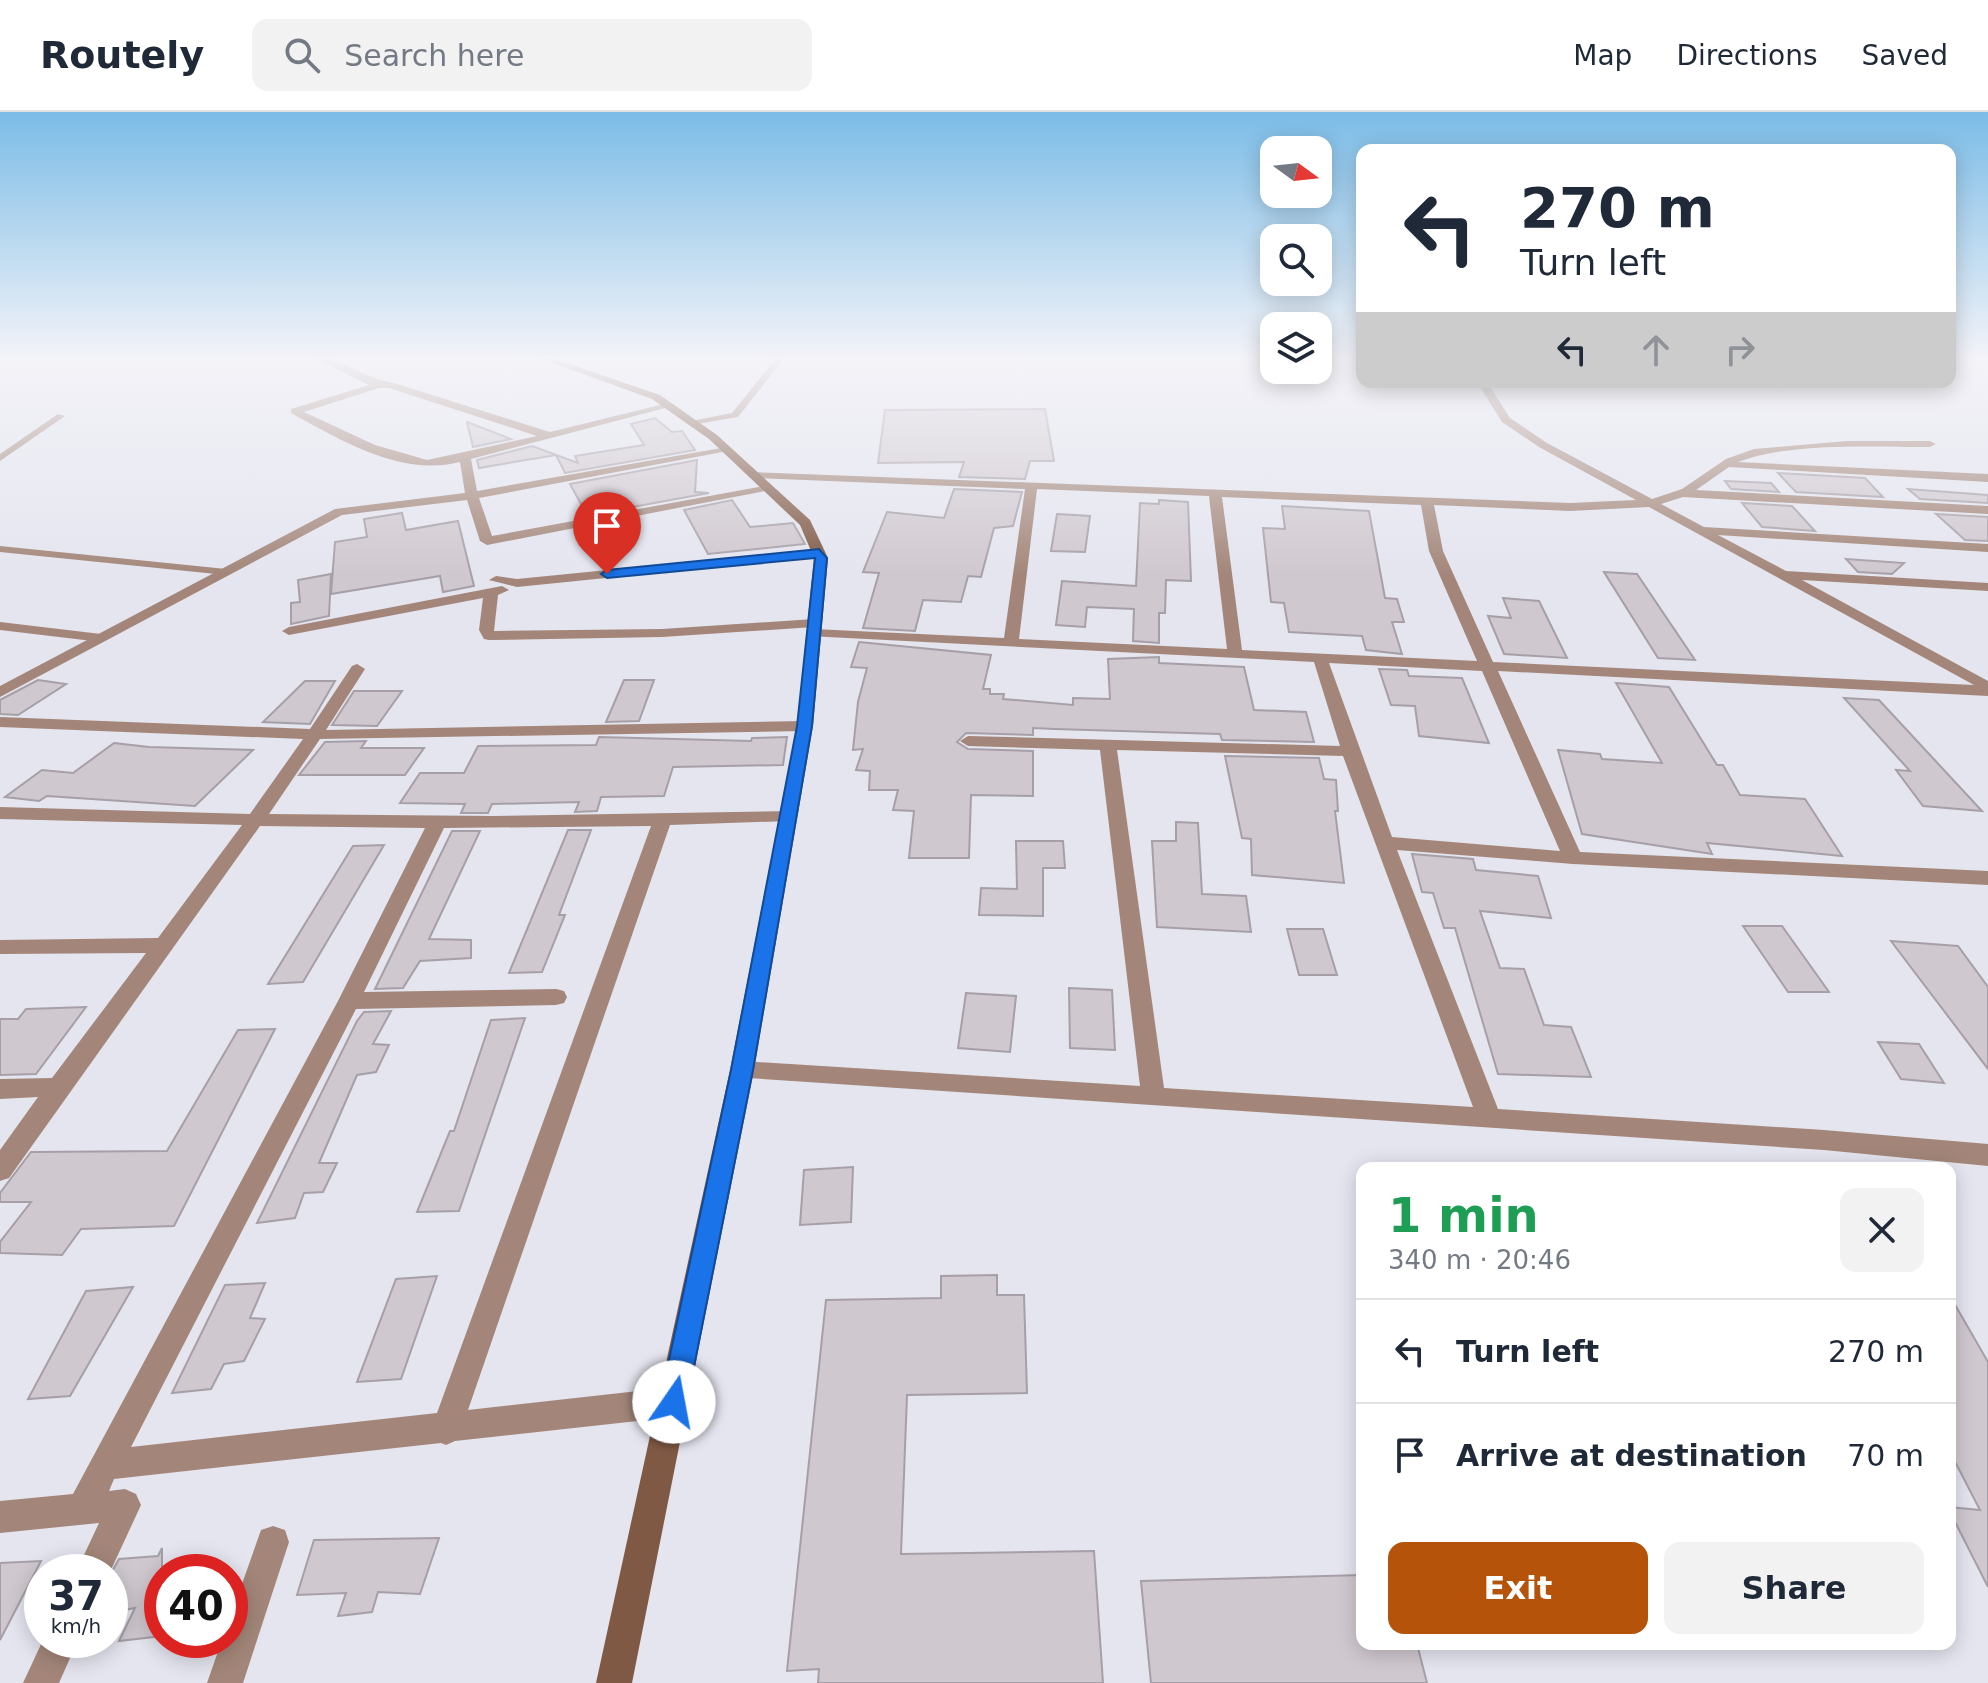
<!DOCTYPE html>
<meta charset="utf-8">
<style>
:root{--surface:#fff;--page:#f2f2f3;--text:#1f2937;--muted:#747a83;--line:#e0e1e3;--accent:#b45309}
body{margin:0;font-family:"DejaVu Sans",sans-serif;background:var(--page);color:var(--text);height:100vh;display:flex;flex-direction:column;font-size:30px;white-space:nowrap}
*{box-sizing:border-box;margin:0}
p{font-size:26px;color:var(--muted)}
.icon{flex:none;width:44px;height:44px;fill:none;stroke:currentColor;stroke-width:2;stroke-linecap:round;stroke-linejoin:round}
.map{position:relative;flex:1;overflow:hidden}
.details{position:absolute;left:1356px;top:1050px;width:600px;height:488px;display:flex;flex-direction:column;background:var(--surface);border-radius:16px;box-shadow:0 4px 20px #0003}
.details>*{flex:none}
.guide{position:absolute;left:1356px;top:32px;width:600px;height:244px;border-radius:16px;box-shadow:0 4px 20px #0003;background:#fff;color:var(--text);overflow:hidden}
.needle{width:52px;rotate:105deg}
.fabs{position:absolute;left:1260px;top:24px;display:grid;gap:16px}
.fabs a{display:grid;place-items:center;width:72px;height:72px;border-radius:16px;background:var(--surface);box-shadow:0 4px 20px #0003;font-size:40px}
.speed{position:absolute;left:24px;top:1442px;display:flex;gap:16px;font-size:40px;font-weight:700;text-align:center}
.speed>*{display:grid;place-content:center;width:104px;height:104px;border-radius:50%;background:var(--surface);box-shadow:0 4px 20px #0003;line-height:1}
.speed small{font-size:20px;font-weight:400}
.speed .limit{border:12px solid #d22;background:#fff;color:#111}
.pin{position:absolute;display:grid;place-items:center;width:68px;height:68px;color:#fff;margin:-82px -34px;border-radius:50% 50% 50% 0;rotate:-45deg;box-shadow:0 0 8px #0007}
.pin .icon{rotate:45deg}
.me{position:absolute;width:88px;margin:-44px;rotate:12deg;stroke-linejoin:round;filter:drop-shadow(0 0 6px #0008)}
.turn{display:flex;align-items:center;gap:28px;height:168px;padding:0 32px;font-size:36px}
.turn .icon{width:104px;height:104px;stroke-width:2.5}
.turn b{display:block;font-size:56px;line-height:68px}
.lanes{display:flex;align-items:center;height:76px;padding:0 32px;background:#0003;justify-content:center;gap:40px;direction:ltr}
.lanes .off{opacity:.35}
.round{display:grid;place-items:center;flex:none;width:84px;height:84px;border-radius:16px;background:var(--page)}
.headline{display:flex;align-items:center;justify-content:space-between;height:136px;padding:0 32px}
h1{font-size:48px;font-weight:700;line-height:60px;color:#1e9e55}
.action{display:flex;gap:16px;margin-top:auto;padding:16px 32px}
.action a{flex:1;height:92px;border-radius:16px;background:var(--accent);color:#fff;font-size:32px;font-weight:700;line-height:92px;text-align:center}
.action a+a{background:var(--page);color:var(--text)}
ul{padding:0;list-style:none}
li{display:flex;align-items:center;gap:24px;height:104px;padding:0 32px;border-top:2px solid var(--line)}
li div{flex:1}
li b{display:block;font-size:30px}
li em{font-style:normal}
header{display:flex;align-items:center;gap:48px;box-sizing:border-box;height:112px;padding:0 40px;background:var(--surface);border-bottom:2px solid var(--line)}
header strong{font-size:38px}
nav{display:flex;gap:44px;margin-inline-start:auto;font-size:28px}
.search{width:560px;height:72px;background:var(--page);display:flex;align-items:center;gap:20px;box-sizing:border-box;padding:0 28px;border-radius:16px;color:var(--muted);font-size:30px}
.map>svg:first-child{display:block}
.building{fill:#d0c8cf;stroke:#a79fa7;stroke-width:2}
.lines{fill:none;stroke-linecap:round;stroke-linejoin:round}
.lane{fill:#a38679;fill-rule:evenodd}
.street{fill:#a38679;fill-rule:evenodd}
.secondary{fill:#805945;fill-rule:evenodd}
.route{fill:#1a73e8;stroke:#114b97;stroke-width:2}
</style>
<header>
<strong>Routely</strong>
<div class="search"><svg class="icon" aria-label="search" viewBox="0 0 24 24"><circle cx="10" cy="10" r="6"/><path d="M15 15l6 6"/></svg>Search here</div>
<nav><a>Map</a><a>Directions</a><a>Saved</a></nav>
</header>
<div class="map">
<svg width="1988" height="1571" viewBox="0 0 1988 1571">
<rect width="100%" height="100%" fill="#e4e5ef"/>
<g class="building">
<path d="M1045 297 1054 349H1030L1025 367 959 365 964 350 878 351 885 298Z"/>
<path d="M655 306 672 320 682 319 695 338 565 361 556 343 479 356 477 348 532 334 578 351 575 344 644 333 631 312Z"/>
<path d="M467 310 511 327 473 335Z"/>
<path d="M697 348 695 380 709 381 594 402 586 401 570 372Z"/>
<path d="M1778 361 1865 366 1883 385 1796 380Z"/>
<path d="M1725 369 1771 371 1779 380 1731 377Z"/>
<path d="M954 377 1022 380 1013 414 994 416 981 465 968 464 961 490 923 488 915 519 863 516 879 461 863 460 887 400 944 406Z"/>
<path d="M1908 377 1988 383V391L1920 387Z"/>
<path d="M732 388 750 415 793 411 805 432 708 442 684 398Z"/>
<path d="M1159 388 1188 390 1191 469 1166 468 1165 501H1159V531L1133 529 1134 497 1087 495 1085 515 1056 513 1062 469 1136 474 1140 391 1159 392Z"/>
<path d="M1742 391 1792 394 1815 419 1762 415Z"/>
<path d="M1282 394 1369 399 1385 486 1397 487 1404 510H1392L1402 542 1366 538 1362 524 1289 520 1284 491 1271 490 1263 416 1285 417Z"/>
<path d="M402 401 406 418 458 409 474 474 443 480 440 464 331 482 335 430 367 425 364 407Z"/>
<path d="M1057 402 1090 404 1085 440 1051 439Z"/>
<path d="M1936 402 1988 405V429L1965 428Z"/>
<path d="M1846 447 1904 451 1892 462 1858 460Z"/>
<path d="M1604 460 1637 462 1695 548 1658 546Z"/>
<path d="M331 462 329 504 291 512V491L300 490 298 468Z"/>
<path d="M1503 486 1539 489 1567 546 1504 542 1488 504 1511 506Z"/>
<path d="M859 530 991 543 983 577H990V582H1004L1003 587 1073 593V586L1110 587 1108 547 1159 545V551L1244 555 1254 598 1306 600 1314 630 1222 628 1220 622 1055 617 1033 616V623L966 621 957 630 968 637 1033 639V684L971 683 969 746H909L914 699 893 698 898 678H869L870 659 856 658 863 637 853 638 858 590 867 556 851 555Z"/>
<path d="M1379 557 1407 558 1409 564 1462 566 1489 631 1419 624 1415 594 1391 593Z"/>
<path d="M38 568 66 572 18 603 0 602V588Z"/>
<path d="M624 568H654L639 609 606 610Z"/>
<path d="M305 569H335L310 612 263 610Z"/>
<path d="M1616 571 1669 575 1717 653H1723L1740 683 1805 687 1842 744 1707 731 1712 742 1582 722 1558 638 1600 642 1602 647 1662 651Z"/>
<path d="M354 579H402L377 614 332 613Z"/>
<path d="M1844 586 1879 588 1982 699 1923 694 1896 658 1910 659Z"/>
<path d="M599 625 751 629 752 626 787 625 783 653 673 655 664 684 601 685 597 699 575 700 579 690 492 692 488 701H461L465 692 400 691 420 661H464L478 634 596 633Z"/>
<path d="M366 629 361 636H424L405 663H299L325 630Z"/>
<path d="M114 631 149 635 253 638 195 694 47 684 39 689 5 685 42 658 73 661Z"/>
<path d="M1225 644 1319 646 1324 667 1336 668 1338 699H1335L1344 771 1252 763 1251 727 1242 726Z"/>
<path d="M1176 710 1198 711 1202 782 1246 784 1251 820 1157 815 1152 729H1176Z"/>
<path d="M568 718H591L559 803H565L542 860 509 861Z"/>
<path d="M452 719H480L429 827 471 828V846L420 849 403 876 375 877Z"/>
<path d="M1016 729H1063L1065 756H1043V804L979 803 981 776 1017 777Z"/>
<path d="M384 733 303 870 268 872 353 734Z"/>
<path d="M1412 742 1473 747 1476 758 1538 764 1551 806 1480 799 1500 856 1524 857 1544 913 1571 915 1591 965 1498 962 1455 816H1444L1433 781 1422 780Z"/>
<path d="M1743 814H1782L1829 880H1788Z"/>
<path d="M1287 817H1323L1337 863H1299Z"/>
<path d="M1891 829 1958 834 1988 875V957Z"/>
<path d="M1069 876 1112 878 1115 938 1070 936Z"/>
<path d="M966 881 1016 884 1010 940 958 936Z"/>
<path d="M86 895 36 962 0 963V907H18L26 897Z"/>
<path d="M391 899 373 932 389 933 376 960 357 963 319 1051H337L323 1080 304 1081 295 1106 257 1111 357 909 364 900Z"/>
<path d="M525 906 459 1099 417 1100 450 1019H454L491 908Z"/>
<path d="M275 917 174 1114 81 1117 62 1143 0 1141V1130L31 1090H0V1081L31 1040 167 1039 238 918Z"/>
<path d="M1878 930 1919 932 1944 971 1901 967Z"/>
<path d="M853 1055 851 1110 800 1113 804 1058Z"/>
<path d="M997 1163V1183H1024L1027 1281 907 1283 901 1442 1094 1439 1103 1571H818L819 1557 787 1559 826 1188 941 1186V1164Z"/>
<path d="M437 1164 401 1267 357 1270 396 1167Z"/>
<path d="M265 1171 250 1206 265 1207 244 1249 224 1252 211 1277 172 1281 225 1173Z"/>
<path d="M133 1175 70 1284 28 1287 86 1179Z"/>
<path d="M1950 1184 1988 1250V1475L1950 1400V1395L1980 1398 1950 1340Z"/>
<path d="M439 1426 420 1482 378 1480 372 1500 338 1504 346 1481 297 1483 314 1428Z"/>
<path d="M162 1436V1524L119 1529 135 1496 110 1501V1463L119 1447 158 1444Z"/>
<path d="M41 1449 0 1528V1451Z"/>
<path d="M1362 1463V1532H1417L1427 1571H1151L1141 1469Z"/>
</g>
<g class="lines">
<g class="lane">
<path d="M778 244H786L738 305 691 313V309L732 301Z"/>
<path d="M58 302 65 304 0 349V342Z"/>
<path d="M0 434 226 457 231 460 226 463 0 440Z"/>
<path d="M0 510 101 522 107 526 101 530 0 518Z"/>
</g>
<g class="street">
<path d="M310 244C339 244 365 267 394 271L550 320 668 291 673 294 471 347 477 379 727 335 733 338 479 386 492 424 769 373 775 377 487 433 480 429 467 388 342 403 0 585V574L335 397 465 381 460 350C401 365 342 329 291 301V297L369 273ZM379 276H389L537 324 427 348 375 333 304 300Z"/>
<path d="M1477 270H1487L1510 306 1547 331 1652 387 1682 377 1726 347 1754 337 1847 329H1930L1936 332 1930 335C1874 335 1790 330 1738 350L1988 362V370L1729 355 1696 378 1988 394V402L1683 385 1661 392 1704 415 1988 432V440L1718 423 1786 459 1988 471V479L1802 468 1988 569V584L1498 559 1580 740 1988 759V773L1573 752 1397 738 1498 997 1824 1018 1988 1032V1054L1824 1038 734 965 730 958 734 951 742 949 1140 974 1100 638 968 634 960 629 968 624 1340 634 1314 550 808 524 806 521 813 517 1004 526 1025 377 753 366 747 362 749 360 1570 391 1636 388 1539 335 1502 310ZM1037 377 1209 384 1227 537 1019 527ZM1222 385 1421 393 1429 439 1477 549 1242 538ZM1434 393 1570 399 1649 395 1974 573 1493 550 1443 439ZM1329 551 1482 559 1560 739 1392 725ZM1117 638 1343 644 1473 995 1164 976Z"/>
<path d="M819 437 824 438V444L517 475 489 468 496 464 517 467Z"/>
<path d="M502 474 509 478 498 483 494 519 662 517 814 507 821 511 814 515 662 525 489 528 484 527 479 518 483 486 289 523 282 519 289 515Z"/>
<path d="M357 552 365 557 326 618 805 609 813 614 805 619 320 627 269 702 493 704 795 699 797 703 795 707 788 709 670 713 468 1298 674 1275 685 1279 689 1290 685 1301 674 1305 455 1329 446 1333 441 1331 114 1367 109 1379 125 1377 136 1382 141 1393 110 1460H76L99 1411 0 1421V1389L73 1382 338 889 425 716 260 714 9 1066 0 1069V1038L38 985 0 987V967L52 966 146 841 0 842V828L158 826 242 713 0 707V695L250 702 303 627 0 615V605L310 617 352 554ZM651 714 437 1301 131 1335 356 897 556 893 564 891 567 885 564 879 556 877 364 880 444 716Z"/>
<path d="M273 1414 285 1418 289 1430 243 1571H207L222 1528H230V1506L261 1418Z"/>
<path d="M43 1528H78L59 1571H23Z"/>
</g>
<path class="secondary" d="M534 244H546L660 283 717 323 810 408 828 446 813 614 754 958 632 1571H596L730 958 797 614 814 446 800 413 709 327 652 287Z"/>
</g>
<linearGradient id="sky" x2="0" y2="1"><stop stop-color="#7bbce7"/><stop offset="0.53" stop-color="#f3f3f8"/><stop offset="1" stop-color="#f3f3f8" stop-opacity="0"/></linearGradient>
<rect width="1988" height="463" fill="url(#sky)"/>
<path class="route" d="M819 437 827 446 812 614 753 958 687 1290 683 1300 674 1304 664 1300 660 1290 731 958 797 614 815 446 607 466 601 462 607 458Z"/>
</svg>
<div class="fabs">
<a><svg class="needle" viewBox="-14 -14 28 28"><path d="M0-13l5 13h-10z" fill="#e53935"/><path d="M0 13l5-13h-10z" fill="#747a83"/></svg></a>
<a><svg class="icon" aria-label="search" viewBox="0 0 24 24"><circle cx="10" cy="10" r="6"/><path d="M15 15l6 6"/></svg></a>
<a><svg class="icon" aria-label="layers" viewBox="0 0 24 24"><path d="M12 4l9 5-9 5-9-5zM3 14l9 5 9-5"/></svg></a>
</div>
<div class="speed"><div>37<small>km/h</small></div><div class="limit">40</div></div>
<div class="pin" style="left:607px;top:462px;background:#d93025"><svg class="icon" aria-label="arrive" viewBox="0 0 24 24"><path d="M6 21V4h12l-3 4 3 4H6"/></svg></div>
<svg class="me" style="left:674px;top:1290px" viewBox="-20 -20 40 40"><circle r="19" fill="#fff"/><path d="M0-13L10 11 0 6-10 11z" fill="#1a73e8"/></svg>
<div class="guide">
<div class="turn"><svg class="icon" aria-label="left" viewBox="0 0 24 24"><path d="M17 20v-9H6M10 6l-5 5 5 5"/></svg><div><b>270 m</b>Turn left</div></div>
<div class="lanes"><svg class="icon" aria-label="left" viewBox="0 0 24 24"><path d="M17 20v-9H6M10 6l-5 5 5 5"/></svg><svg class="icon off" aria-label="ahead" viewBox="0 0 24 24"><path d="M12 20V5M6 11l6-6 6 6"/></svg><svg class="icon off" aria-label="right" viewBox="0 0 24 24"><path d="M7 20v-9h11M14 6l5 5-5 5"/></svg></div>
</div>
<section class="details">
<div class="headline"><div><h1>1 min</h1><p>340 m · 20:46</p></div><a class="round"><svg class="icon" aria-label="close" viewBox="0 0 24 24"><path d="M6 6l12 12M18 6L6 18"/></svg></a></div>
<ul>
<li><svg class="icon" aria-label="left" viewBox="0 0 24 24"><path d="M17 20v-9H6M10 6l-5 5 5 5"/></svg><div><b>Turn left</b></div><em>270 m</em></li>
<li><svg class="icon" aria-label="arrive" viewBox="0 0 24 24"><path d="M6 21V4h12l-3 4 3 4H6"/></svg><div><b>Arrive at destination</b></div><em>70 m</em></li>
</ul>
<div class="action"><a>Exit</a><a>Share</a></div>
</section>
</div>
